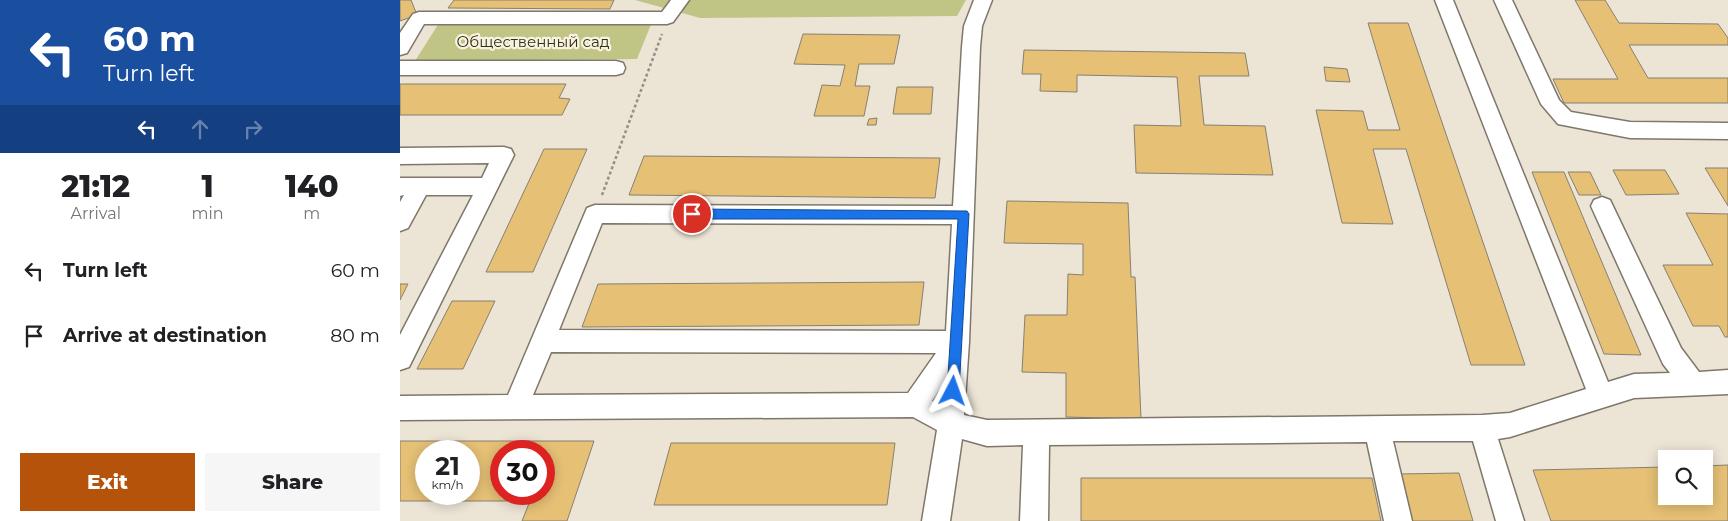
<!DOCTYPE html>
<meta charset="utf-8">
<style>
:root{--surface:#fff;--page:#f6f6f6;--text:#202124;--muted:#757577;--accent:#b45309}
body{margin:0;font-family:Montserrat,sans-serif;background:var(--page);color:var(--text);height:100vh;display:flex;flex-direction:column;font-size:19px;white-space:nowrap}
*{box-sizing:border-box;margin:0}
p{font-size:16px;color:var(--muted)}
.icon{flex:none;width:28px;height:28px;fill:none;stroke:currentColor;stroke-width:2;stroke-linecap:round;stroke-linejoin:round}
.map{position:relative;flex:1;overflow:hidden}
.side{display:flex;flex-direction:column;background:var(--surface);width:400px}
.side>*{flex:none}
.guide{background:#1a4fa0;color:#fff;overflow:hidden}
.buttons{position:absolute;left:1258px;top:450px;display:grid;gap:10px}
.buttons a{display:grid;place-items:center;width:55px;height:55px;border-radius:0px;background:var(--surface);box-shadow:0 2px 12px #0003;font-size:25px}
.speed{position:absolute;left:15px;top:440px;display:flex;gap:10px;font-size:25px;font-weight:700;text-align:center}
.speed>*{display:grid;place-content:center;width:65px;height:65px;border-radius:50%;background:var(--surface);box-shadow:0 2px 12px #0003;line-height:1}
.speed small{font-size:12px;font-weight:400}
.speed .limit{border:8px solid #d22;background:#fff;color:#111}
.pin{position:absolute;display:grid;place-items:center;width:42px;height:42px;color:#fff;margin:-21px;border:2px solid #fff;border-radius:50%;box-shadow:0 1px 5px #0007}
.me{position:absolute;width:55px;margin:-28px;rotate:4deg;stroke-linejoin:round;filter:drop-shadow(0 0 4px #0008)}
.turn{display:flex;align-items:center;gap:18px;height:105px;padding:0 20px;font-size:22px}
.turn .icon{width:65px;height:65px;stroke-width:2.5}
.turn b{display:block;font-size:35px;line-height:42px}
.lanes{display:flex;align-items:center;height:48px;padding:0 20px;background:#0003;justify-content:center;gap:25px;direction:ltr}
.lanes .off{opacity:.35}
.eta{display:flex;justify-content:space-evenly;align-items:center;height:85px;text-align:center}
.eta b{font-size:30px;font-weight:800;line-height:35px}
.button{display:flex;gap:10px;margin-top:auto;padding:10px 20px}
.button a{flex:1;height:58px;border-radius:0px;background:var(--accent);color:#fff;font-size:20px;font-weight:800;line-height:58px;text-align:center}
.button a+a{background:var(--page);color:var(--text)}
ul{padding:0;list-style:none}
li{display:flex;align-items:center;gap:15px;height:65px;padding:0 20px}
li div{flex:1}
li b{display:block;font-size:19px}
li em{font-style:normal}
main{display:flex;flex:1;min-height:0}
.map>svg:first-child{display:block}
.green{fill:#c0c586}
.building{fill:#e5c075;stroke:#878073;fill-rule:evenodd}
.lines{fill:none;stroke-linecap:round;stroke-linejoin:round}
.minor-casing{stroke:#7e776a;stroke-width:3}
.path{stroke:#958f85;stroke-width:2.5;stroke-dasharray:3 2.5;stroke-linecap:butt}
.minor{fill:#fff;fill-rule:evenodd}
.route{fill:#1a73e8;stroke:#114b97}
.labels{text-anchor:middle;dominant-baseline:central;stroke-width:4.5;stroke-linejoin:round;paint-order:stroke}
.park-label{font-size:15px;fill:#313310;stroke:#f9f2e2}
</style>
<main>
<section class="side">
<div class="guide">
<div class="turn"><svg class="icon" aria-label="left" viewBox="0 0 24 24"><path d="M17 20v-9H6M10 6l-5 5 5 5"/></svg><div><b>60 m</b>Turn left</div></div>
<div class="lanes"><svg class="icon" aria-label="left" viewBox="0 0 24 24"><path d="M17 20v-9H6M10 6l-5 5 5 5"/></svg><svg class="icon off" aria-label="ahead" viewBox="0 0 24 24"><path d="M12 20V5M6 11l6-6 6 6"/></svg><svg class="icon off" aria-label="right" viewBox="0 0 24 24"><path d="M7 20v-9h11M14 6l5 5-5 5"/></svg></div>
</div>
<div class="eta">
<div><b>21:12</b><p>Arrival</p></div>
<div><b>1</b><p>min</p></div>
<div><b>140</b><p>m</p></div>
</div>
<ul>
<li><svg class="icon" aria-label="left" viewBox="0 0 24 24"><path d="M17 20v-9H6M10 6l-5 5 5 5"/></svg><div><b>Turn left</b></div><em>60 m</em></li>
<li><svg class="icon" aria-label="arrive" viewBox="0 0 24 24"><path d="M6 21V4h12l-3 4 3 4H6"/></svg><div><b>Arrive at destination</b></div><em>80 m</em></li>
</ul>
<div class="button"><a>Exit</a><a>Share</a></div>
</section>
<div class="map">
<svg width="1328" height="521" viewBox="0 0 1328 521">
<rect width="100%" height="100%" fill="#ece4d5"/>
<g class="green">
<path d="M235 0H566L557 16 300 18Z"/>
<path d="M252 22 237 59 15 61 39 23Z"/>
</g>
<g class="building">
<path d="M0 0H11L17 15 0 21Z"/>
<path d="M54 0H214L210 9 48 8Z"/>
<path d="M1175 0H1205L1219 23 1318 24 1328 38V45H1229L1248 78H1328V103H1164L1153 79H1218Z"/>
<path d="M968 23H1008L1125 365H1071L1006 149H973L993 224 942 223 916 110 963 111 968 130H1000Z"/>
<path d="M403 34 500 35 494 64H459L455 86H470L464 116H414L422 85 440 86 445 65 394 64Z"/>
<path d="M624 50 845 53 849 76H799L804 125 865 126 873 175 736 173 734 125 781 126 777 77 677 75V92L640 91 641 74H622Z"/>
<path d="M924 67 947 69 950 82 926 81Z"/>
<path d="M0 84H166L159 98 170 99 162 115H0Z"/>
<path d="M497 87H533L531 114H493Z"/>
<path d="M477 118 476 125H467L469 119Z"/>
<path d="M144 149H187L133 272H86Z"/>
<path d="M244 156 540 158 535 198 229 195Z"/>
<path d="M1305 168H1328V206Z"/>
<path d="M1213 170H1265L1279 194 1226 195Z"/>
<path d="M1132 172H1164L1241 355 1204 354Z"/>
<path d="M1168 172H1190L1201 195H1179Z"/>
<path d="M607 201 728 203 731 277H735L741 419 666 417V373L622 372 625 315H667L668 274 683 275V244L604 243Z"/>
<path d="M1286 213 1328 214V337H1325L1319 326H1293L1263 265H1313Z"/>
<path d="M524 282 519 325 182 327 198 284Z"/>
<path d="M0 284H8L0 300Z"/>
<path d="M52 301H95L63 369H17Z"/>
<path d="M0 441H194L167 521H122L130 501H0ZM26 451H69V494H26ZM101 451H144V494H101Z"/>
<path d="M271 443H495L487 505H254Z"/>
<path d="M1328 465V521H1151L1133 470 1266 467V496H1304V466Z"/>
<path d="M1059 473 1073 521H1010L998 474Z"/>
<path d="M681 478H972L981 521H681Z"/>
</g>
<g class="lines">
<g class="minor-casing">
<g id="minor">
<path d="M271 0H289L273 22 267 24H24L7 53 0 55V33L13 14 19 12H262Z"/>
<path d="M574 0H592L582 26 580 47 569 342 564 415 587 420 1082 415 1110 413 1186 389 1035 0H1053L1208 382 1234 374 1270 373 1263 364 1191 206 1194 200 1202 197 1210 200 1281 348 1299 372 1328 370V394L1234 398 1110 437 1098 439 1124 521H1096L1073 441H993L1012 521H984L967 442 649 445 648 521H620L623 445 587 446 562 439 550 521H522L537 430 513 417 0 420V396L108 395 187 208 195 205 553 206 562 47 564 26ZM202 223 552 224 546 331 159 330ZM151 352 536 353 508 393 133 395ZM541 387 540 405 532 401Z"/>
<path d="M1094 0H1112L1159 100 1171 112 1230 122 1328 123V139L1230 138 1158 124 1141 104Z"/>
<path d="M0 61H216L223 63 225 68 223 73 216 75H0Z"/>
<path d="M104 147 111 149 114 155 9 367 0 370V335L73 195H26L8 228 0 231V202L4 195 0 196V178H82L89 163 0 164V148Z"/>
</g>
</g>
<path class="path" d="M202 195 262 34"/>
<use href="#minor" class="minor"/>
</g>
<path class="route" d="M292 209 567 211 569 214 559 391 558 395 553 397 549 395 547 391 558 219H292L287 214Z"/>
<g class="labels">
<g class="park-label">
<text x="133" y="41">Общественный сад</text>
</g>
</g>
</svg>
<div class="buttons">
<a><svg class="icon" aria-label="search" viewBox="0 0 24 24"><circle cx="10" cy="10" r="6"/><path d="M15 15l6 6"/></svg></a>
</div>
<div class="speed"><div>21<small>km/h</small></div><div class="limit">30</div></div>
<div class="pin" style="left:292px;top:214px;background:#d93025"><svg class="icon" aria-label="arrive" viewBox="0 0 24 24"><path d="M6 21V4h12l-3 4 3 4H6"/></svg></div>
<svg class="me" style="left:553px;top:391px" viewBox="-20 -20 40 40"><path d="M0-17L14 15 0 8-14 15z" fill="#1a73e8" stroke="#fff" stroke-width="4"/></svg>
</div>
</main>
